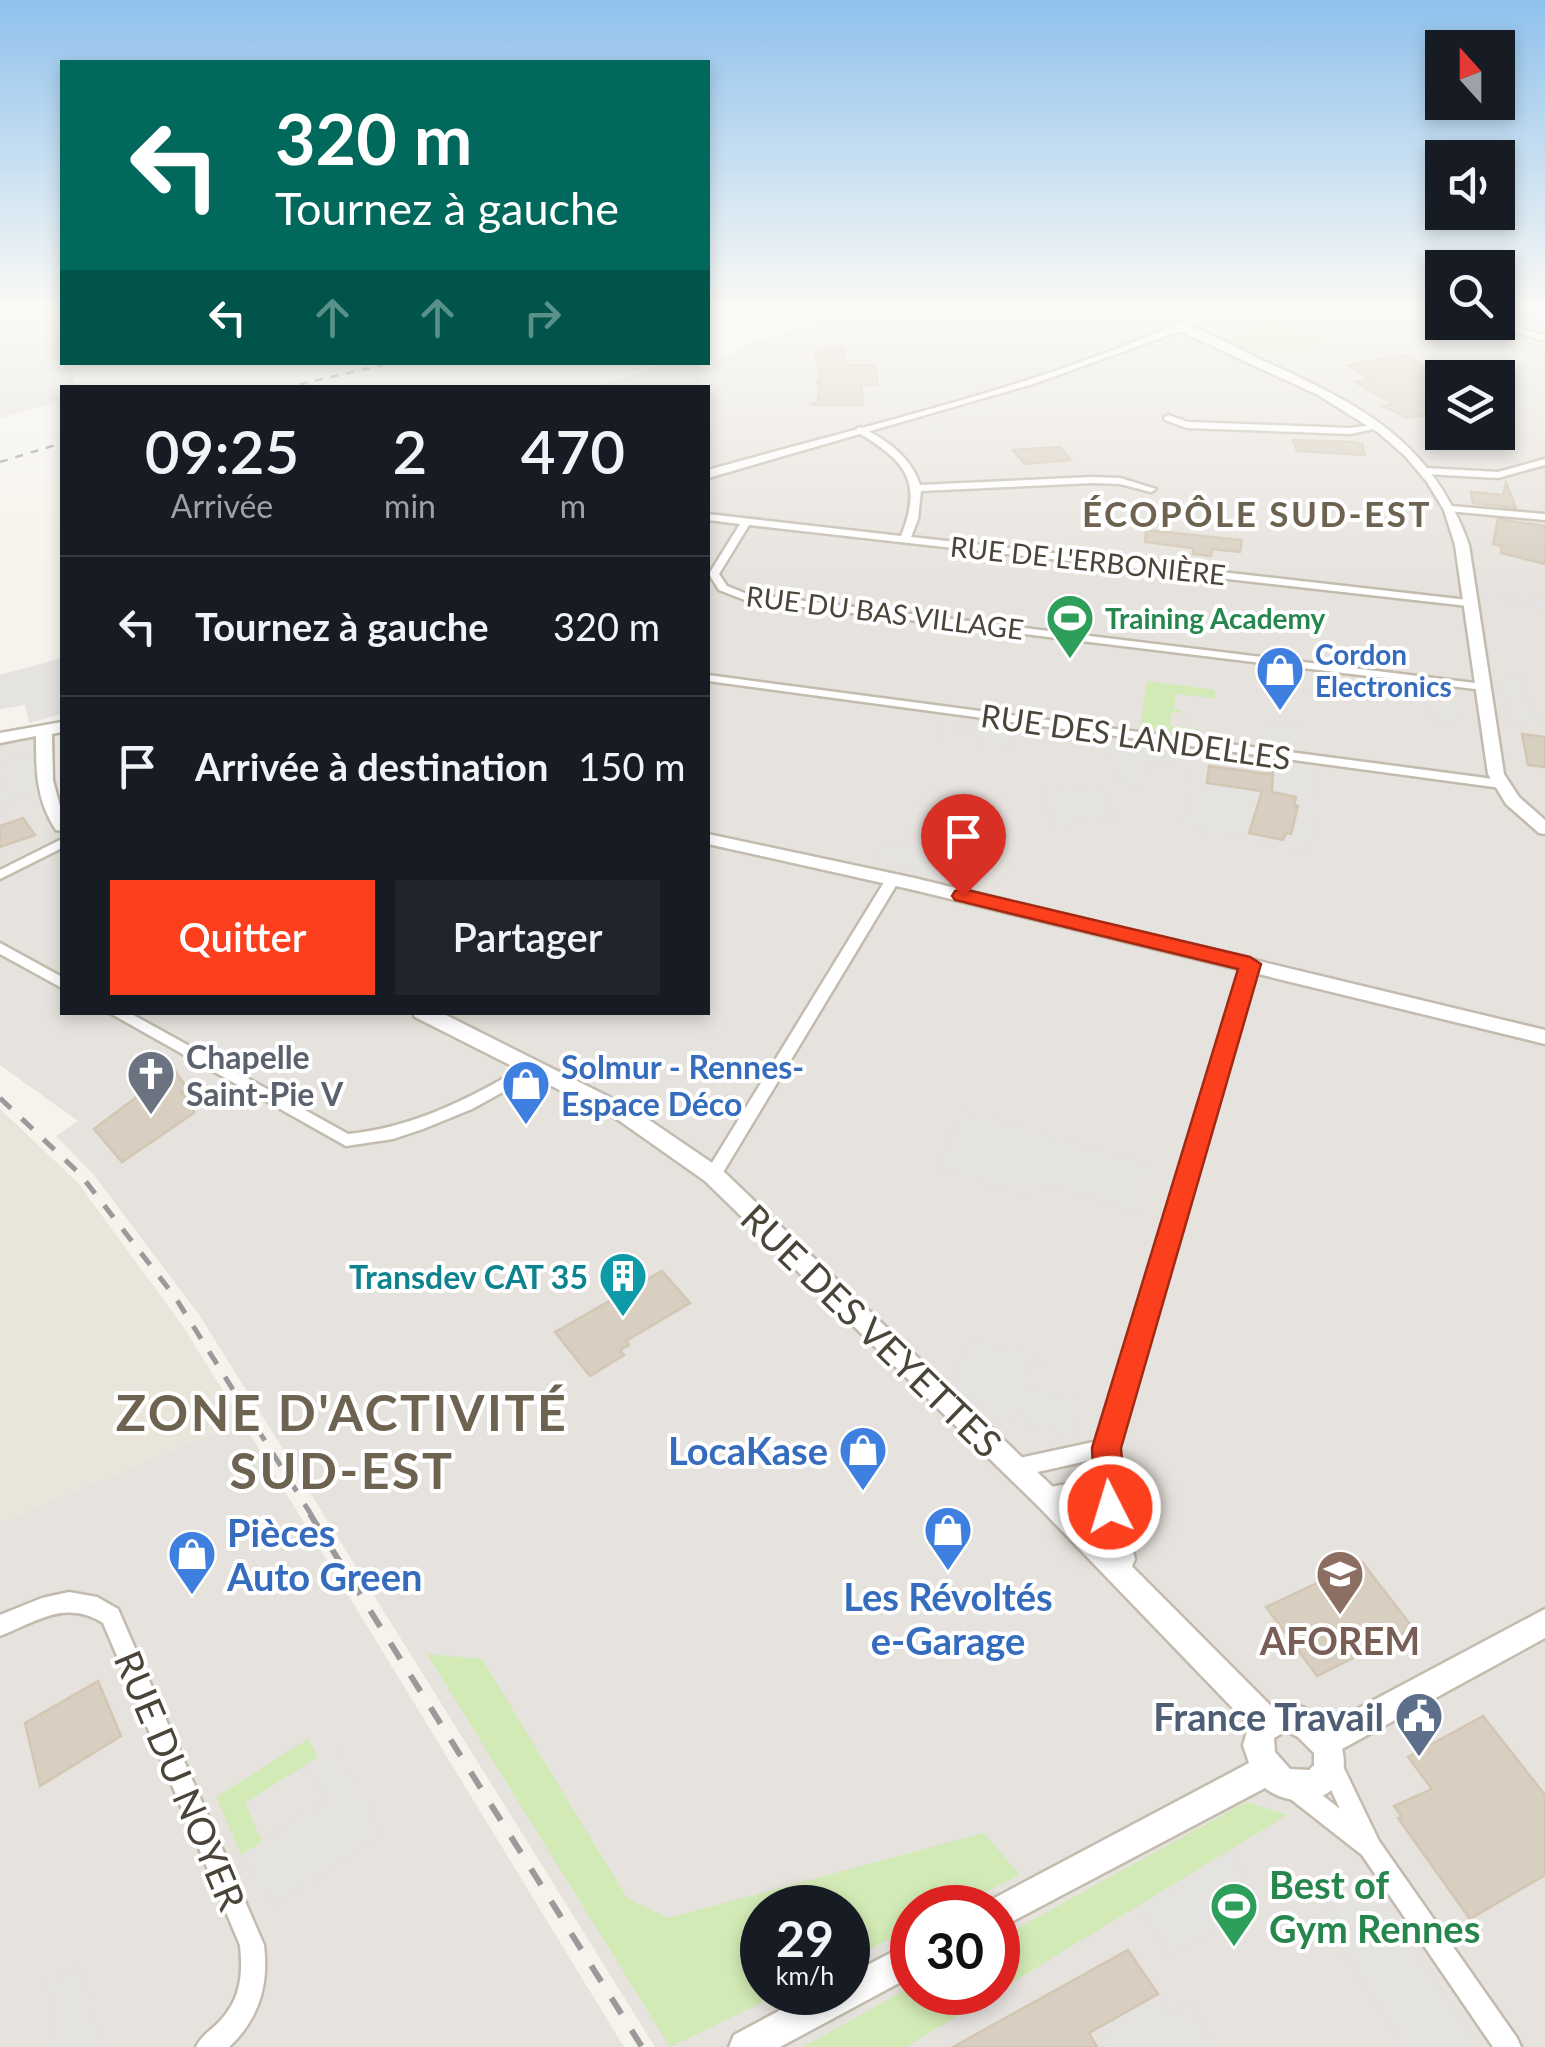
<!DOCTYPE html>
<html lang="fr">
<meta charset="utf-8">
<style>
:root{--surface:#171b24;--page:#20242c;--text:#f1f3f6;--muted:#9ea1a6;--line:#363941;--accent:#fc3f1d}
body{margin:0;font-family:Lato,sans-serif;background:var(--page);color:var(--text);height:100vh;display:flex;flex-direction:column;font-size:38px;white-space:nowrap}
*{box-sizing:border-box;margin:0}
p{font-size:32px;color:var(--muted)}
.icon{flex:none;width:55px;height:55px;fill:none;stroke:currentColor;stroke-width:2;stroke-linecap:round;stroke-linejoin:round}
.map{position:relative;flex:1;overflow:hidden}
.details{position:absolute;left:60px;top:385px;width:650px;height:630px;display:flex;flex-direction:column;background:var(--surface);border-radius:0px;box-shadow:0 5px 15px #0003}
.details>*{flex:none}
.hud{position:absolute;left:60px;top:60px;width:650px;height:305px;border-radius:0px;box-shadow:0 5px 15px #0003;background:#00695c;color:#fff;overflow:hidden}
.needle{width:65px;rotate:339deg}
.tools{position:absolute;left:1425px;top:30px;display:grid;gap:20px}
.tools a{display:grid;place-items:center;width:90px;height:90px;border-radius:0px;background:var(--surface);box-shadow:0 5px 15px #0003;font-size:50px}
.speed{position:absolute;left:740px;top:1885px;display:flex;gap:20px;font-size:50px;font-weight:700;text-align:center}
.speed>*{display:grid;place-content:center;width:130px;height:130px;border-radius:50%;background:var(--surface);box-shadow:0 5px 15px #0003;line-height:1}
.speed small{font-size:25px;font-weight:400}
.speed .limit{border:15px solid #d22;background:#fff;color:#111}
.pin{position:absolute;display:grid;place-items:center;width:85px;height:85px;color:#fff;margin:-102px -42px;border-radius:50% 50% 50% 0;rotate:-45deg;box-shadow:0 0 10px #0007}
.pin .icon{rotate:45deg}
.me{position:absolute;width:110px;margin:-55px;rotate:355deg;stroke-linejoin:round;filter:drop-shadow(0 0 8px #0008)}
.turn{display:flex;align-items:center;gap:35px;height:210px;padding:0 50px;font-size:45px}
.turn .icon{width:130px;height:130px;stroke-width:2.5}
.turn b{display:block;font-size:70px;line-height:85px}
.lanes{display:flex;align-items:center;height:95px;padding:0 50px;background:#0003;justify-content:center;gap:50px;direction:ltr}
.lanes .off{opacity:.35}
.eta{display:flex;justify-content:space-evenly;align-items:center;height:170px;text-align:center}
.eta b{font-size:60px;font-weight:600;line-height:70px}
.cta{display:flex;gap:20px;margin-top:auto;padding:20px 50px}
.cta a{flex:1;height:115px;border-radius:0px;background:var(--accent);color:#fff;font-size:40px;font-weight:600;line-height:115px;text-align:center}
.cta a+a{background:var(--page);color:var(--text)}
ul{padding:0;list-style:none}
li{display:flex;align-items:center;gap:30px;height:140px;padding:0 50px;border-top:2px solid var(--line)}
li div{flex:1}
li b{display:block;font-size:38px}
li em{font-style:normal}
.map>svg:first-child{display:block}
.residential{fill:#eae5da}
.industrial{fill:#e6e2dd;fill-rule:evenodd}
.green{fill:#d2eab5}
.parking{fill:#e5e3e0}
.building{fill:#d8cfc1;stroke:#d3c7b4;stroke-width:2.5}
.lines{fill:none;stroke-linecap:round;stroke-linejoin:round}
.minor-casing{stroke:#c2bbae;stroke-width:5}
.tertiary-casing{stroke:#c2bbae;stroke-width:5}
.minor{fill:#fff;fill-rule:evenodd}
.tertiary{fill:#fff;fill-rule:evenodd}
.rail-far2{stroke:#9a9a9a;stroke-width:2.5;stroke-dasharray:8 8;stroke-linecap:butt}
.rail-far1{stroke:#9a9a9a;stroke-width:5;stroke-dasharray:15 15;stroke-linecap:butt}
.rail{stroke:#9a9a9a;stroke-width:6;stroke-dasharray:19 19;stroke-linecap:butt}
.route{fill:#fc3f1d;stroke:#a42913;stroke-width:2.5}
.labels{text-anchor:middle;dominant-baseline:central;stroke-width:8;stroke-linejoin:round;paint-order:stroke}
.far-street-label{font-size:28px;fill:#4b4439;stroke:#fff}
.far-leisure-label{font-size:28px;font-weight:bold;fill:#27864d;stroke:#fff;text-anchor:start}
.far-shop-label{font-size:28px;font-weight:bold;fill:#366cbe;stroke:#fff;text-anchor:start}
.street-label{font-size:32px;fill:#4b4439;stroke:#fff}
.worship-label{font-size:32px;font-weight:bold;fill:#5b616d;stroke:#fff;text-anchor:start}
.shop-label{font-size:32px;font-weight:bold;fill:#366cbe;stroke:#fff;text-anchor:start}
.culture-label{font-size:32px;font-weight:bold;fill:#0d838f;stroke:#fff;text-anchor:end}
.far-district-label{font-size:35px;font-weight:bold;letter-spacing:2.5px;fill:#6e6250;stroke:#fff}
.near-street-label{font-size:38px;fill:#4b4439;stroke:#fff}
.near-shop-label{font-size:38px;font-weight:bold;fill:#366cbe;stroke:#fff;text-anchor:end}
.near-education-label{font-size:38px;font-weight:bold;fill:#785e54;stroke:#fff}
.near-service-label{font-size:38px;font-weight:bold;fill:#4e5e75;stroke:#fff;text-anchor:end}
.near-leisure-label{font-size:38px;font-weight:bold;fill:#27864d;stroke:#fff;text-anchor:start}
.near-district-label{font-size:50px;font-weight:bold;letter-spacing:2.5px;fill:#6e6250;stroke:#fff}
</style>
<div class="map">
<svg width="1545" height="2047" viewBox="0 0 1545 2047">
<rect width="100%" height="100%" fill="#f6f3ec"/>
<path class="residential" d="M0 1109 78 1183 182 1325 242 1421 0 1522Z"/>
<g class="industrial">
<path d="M876 305H1442V322H1498V305H1545V2047H655L200 1316 94 1175 56 1136 78 1121 0 1065V738L44 730 51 804 62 800V1012H708V388L595 387 668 363 711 364 720 354 733 355 739 347ZM1442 378H1498V432H1442ZM762 1908H848V1992H762ZM912 1908H998V1992H912Z"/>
<path d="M62 306V362L69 363 76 387 62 388V401L0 418V313Z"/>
<path d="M242 1421 624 2047H0V1522Z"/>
</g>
<g class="green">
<path d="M1269 319 1328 343 1253 355 1223 342Z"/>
<path d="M1147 681 1215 690V698L1176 694 1174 708 1186 713 1171 712 1170 726 1198 729V735L1140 728Z"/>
<path d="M427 1654 482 1659 627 1898 668 1918 984 1833 1020 1875 955 1907 912 1908V1928L848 1960V1908H762V1992L782 1993 670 2047Z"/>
<path d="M308 1739 318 1757 245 1803 262 1842 241 1855 216 1797Z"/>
<path d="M1246 1802 1287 1815 998 1991V1939Z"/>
<path d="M912 1986V1992L995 1993 906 2047H803Z"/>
</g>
<g class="parking">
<path d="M1247 305H1276L1250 310 1267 320 1227 340 1199 328 1239 308 1247 310 1243 306Z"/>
<path d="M1027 388 1042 399 968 419 960 415 934 422 944 429 929 433 911 420Z"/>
<path d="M1486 574 1496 578 1499 592 1545 600V609L1491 603 1490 599 1482 598 1479 576Z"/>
<path d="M62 658V714L29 723 25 705 0 709V675Z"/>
<path d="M1287 670 1373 680V697L1286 685Z"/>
<path d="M1502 676 1524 678 1530 712 1545 714V726L1508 723Z"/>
<path d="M1392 685 1450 695 1456 702 1458 723 1428 719 1426 704 1392 699Z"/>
<path d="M936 718 1011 728 1017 747 980 748 976 735 960 730 942 737Z"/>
<path d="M1255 720 1303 726V744L1297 747 1264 743 1255 736Z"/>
<path d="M1100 740 1191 756 1317 769 1318 814 1308 852 1183 828 1189 766 1157 761 1145 766 1146 785 1119 783Z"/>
<path d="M33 752 36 795 7 801 0 810V792L7 791 6 761Z"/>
<path d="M1101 787 1116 821 1054 825 1040 791Z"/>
<path d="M940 817H958L980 884 950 887 948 881 889 867 888 860H873L878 846 946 843Z"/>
<path d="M965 1111 1153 1165 1146 1193V1215L1038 1183 1031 1197 936 1167 960 1112Z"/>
<path d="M969 1336 1046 1361 1028 1366 1029 1386 1081 1401 1074 1439 1014 1419 1018 1410 1014 1407 998 1423 951 1384Z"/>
<path d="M335 1745 383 1832 273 1907 263 1886 257 1889 241 1855 326 1801 308 1763Z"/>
<path d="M1232 1851 1256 1896 1265 1903 1170 1956 1140 1908Z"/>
<path d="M1364 1877 1479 2045 1405 2047 1328 1930 1330 1908 1323 1897Z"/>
<path d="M81 1965 101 2047H54L47 1983Z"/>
<path d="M1158 1994 1171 2015 1190 2004 1214 2047H1109L1098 2028Z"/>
</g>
<g class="building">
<path d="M830 348H844L846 365H875L878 385H861L863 405H810L821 400 818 399 820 385 817 383 820 375 815 354Z"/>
<path d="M1404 355 1431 369 1482 361 1515 378H1442V412L1407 418 1383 406 1393 404 1355 382 1372 379 1347 365Z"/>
<path d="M1293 440 1354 442 1362 444 1365 455 1297 451Z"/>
<path d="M1060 447 1071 460 1025 464 1013 450Z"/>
<path d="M1506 483 1516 508 1473 503 1471 492 1503 495Z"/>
<path d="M1498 519 1545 526V564L1501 553 1502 546 1493 544Z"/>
<path d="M1146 530 1242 540 1240 552 1212 549 1211 556 1193 554V548L1145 542Z"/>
<path d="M1522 734 1545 737V767L1528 765Z"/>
<path d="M1209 766 1267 774 1273 770 1272 792 1296 797 1294 805 1298 806 1291 834 1286 833 1283 840 1249 833 1262 791 1207 783Z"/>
<path d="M23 818 35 835 0 847V826Z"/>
<path d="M174 1069 188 1090 181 1093 193 1103 194 1113 122 1162 94 1129Z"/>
<path d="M662 1271 690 1303 626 1341 629 1345 620 1350 624 1355 590 1376 555 1332Z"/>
<path d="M1362 1562 1413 1628 1317 1676 1266 1607Z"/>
<path d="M98 1681 121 1736 40 1786 25 1723Z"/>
<path d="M1483 1716 1545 1795V1875L1470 1919 1398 1818 1402 1817 1394 1806 1432 1789 1408 1757Z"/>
<path d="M1128 1950 1158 1994 1089 2033 1097 2047H953Z"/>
</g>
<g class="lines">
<g class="minor-casing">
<g id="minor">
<path d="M1486 322H1498L1545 336V341Z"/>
<path d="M1168 415 1188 422 1351 428 1378 424 1382 427 1351 434 1187 428 1165 420 1164 418Z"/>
<path d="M860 427C886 439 911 457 920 485L1092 477 1120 478 1156 489 1151 492 1120 484 1092 483 921 491 918 519 911 537 1468 600 1473 603 1468 606 749 525 719 574 727 586 747 594 1483 684 1489 687 1483 690 745 600 719 590 709 574 740 524 708 520V514L901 536C924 480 904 460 857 432V428Z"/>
<path d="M1545 459V465L1498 478 1426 474 1421 471 1426 468 1498 472Z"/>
<path d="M1451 506 1545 514V520L1448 511V507Z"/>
<path d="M708 675 1501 780 1507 784 1501 788 708 681Z"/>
<path d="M62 839V848L0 879V870Z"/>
<path d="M893 875 900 879 719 1179H707L705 1175 707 1171 886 879Z"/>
<path d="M0 943 62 977V988L0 954Z"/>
<path d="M1250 960 1257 965 1116 1448V1485L1135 1559 1132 1566 1116 1577 1109 1574 1106 1567 1114 1556 1099 1495 1046 1506 1039 1503 1036 1497 1039 1491 1046 1488 1096 1478V1459L1015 1477 1008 1474 1005 1468 1008 1462 1015 1459 1098 1441 1243 965Z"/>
<path d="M108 1012H128L348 1134C413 1128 471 1098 527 1065L532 1064 540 1069 537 1073 472 1109 423 1129 393 1139 346 1146Z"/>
<path d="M69 1592 97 1597 118 1609 264 1945C269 1985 259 2019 229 2047H196C201 2036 210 2031 218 2023 241 2000 243 1975 240 1945L103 1623C65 1599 36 1622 0 1636V1615L42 1598Z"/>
<path d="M1330 1753 1338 1756 1379 1841 1517 2038 1521 2047H1493L1362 1855 1288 1797 1285 1789 1288 1781 1296 1778 1304 1781 1340 1809 1319 1764 1322 1756Z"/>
</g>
</g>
<g class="tertiary-casing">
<g id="tertiary">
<path d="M1217 305H1230L1189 327C1216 335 1240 350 1266 362 1361 405 1432 441 1469 545L1504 774 1519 797 1545 820V834L1539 833 1506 804 1488 774 1455 545 1444 510 1427 482 1405 456 1379 433 1318 395 1180 331 1036 383 708 478V470C873 423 1063 382 1217 305Z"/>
<path d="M62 722V732L52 734 53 780 62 814V831L56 830C36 800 36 771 36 736L0 743V733Z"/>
<path d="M708 834 914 878 1545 1030V1044L914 890 708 844Z"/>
<path d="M412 1012H440L633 1109 721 1169 1055 1489 1271 1706C1293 1699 1312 1709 1329 1724L1545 1609V1638L1342 1749C1355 1798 1297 1814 1265 1788L998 1929V1908H984L987 1902 1249 1763 1243 1745 1249 1725 1037 1505 705 1181 617 1119 415 1017ZM1286 1731 1298 1737 1314 1753V1765L1309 1770 1290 1769 1275 1752 1274 1738Z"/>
<path d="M912 1942V1976L780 2047H729L734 2035 814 1992H848V1975Z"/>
</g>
</g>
<use href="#minor" class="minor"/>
<use href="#tertiary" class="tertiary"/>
<g class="rail-far2">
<path d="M284 388 395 362"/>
<path d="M0 462 62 443"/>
</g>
<path class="rail-far1" d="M0 1098 80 1174 175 1297 312 1516"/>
<path class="rail" d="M310 1514 642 2047"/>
</g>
<linearGradient id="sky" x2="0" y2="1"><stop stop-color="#8fc1ec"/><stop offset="0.52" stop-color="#fbfaf6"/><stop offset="1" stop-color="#fbfaf6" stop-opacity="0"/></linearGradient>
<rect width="1545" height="592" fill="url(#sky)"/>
<path class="route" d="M963 889 1250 957 1261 964 1121 1448 1126 1507 1121 1517 1110 1521 1100 1517 1095 1507 1092 1448 1238 969 955 900 952 896 955 891Z"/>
<defs>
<g id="stadium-pin" transform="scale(2.5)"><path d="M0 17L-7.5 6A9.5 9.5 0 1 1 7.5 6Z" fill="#2e9e5b" stroke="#fff"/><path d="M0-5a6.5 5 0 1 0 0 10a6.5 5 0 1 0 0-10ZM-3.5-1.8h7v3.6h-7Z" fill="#fff"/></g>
<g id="shop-pin" transform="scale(2.5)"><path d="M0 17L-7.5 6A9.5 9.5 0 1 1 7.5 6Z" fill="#3f7fe0" stroke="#fff"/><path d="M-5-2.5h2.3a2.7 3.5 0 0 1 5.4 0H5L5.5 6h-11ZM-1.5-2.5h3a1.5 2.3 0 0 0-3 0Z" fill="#fff"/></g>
<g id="church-pin" transform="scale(2.5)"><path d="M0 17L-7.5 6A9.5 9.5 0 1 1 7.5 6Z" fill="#6b7280" stroke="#fff"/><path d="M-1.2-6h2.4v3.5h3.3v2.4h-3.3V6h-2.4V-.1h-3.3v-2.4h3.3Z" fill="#fff"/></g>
<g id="building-pin" transform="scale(2.5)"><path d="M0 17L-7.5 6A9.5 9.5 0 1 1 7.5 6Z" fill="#0f9aa8" stroke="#fff"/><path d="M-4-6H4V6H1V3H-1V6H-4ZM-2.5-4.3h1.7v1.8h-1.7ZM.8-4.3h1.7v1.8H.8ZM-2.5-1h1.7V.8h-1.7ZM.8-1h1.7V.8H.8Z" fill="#fff"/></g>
<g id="university-pin" transform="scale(2.5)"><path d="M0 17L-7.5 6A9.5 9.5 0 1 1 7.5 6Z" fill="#8d6e63" stroke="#fff"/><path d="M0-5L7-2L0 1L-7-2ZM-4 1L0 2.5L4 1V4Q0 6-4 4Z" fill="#fff"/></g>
<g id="civic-pin" transform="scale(2.5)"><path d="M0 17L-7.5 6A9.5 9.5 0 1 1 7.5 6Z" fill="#5c6f8a" stroke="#fff"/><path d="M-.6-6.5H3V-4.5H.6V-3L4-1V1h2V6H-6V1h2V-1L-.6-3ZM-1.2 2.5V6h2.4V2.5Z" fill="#fff"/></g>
</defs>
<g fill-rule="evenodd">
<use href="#stadium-pin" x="1070" y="618"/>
<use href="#shop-pin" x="1280" y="670"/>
<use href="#church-pin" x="151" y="1074"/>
<use href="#shop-pin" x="526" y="1084"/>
<use href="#building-pin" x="623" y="1276"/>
<use href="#shop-pin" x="863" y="1450"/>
<use href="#shop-pin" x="948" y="1530"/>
<use href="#shop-pin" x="192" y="1554"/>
<use href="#university-pin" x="1340" y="1574"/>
<use href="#civic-pin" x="1419" y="1716"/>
<use href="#stadium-pin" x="1234" y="1906"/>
</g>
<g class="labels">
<g class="far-street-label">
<text transform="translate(1088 560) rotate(6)">RUE DE L'ERBONIÈRE</text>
<text transform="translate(885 612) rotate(7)">RUE DU BAS VILLAGE</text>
</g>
<g class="far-leisure-label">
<text x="1105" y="618">Training Academy</text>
</g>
<g class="far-shop-label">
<text x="1315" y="654">Cordon<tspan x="1315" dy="32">Electronics</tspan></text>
</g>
<g class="street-label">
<text transform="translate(1136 736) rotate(8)">RUE DES LANDELLES</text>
</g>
<g class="worship-label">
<text x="186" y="1056">Chapelle<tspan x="186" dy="37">Saint-Pie V</tspan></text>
</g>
<g class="shop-label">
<text x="561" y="1066">Solmur - Rennes-<tspan x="561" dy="37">Espace Déco</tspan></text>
</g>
<g class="culture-label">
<text x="588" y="1276">Transdev CAT 35</text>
</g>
<g class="far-district-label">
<text x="1257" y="513">ÉCOPÔLE SUD-EST</text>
</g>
<g class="near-street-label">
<text transform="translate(872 1330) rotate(44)">RUE DES VEYETTES</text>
<text transform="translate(181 1780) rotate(67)">RUE DU NOYER</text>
</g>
<g class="near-shop-label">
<text x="828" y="1450">LocaKase</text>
<text x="227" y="1532" text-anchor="start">Pièces<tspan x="227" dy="44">Auto Green</tspan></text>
<text x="948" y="1596" text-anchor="middle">Les Révoltés<tspan x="948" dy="44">e-Garage</tspan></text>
</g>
<g class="near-education-label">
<text x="1340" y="1640">AFOREM</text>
</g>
<g class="near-service-label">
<text x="1384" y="1716">France Travail</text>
</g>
<g class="near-leisure-label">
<text x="1269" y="1884">Best of<tspan x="1269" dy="44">Gym Rennes</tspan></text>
</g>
<g class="near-district-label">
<text x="342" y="1412">ZONE D'ACTIVITÉ<tspan x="342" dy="58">SUD-EST</tspan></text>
</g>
</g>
</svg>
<div class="tools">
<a><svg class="needle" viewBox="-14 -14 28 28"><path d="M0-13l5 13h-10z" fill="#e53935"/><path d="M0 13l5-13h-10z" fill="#9ea1a6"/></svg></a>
<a><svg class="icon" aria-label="sound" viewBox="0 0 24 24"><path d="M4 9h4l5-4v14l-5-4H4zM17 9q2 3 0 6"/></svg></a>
<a><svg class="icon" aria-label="search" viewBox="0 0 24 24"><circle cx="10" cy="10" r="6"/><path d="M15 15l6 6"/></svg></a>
<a><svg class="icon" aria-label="layers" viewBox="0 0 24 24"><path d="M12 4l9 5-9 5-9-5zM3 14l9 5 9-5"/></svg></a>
</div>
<div class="speed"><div>29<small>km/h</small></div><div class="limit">30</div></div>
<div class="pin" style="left:963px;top:896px;background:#d93025"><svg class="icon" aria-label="arrive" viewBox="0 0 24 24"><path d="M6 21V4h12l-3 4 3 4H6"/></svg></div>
<svg class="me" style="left:1110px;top:1507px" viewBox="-20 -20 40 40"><circle r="17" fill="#fc3f1d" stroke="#fff" stroke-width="3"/><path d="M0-11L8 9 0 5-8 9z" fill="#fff"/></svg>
<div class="hud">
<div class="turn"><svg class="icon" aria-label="left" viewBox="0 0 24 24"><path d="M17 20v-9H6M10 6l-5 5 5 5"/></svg><div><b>320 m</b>Tournez à gauche</div></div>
<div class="lanes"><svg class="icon" aria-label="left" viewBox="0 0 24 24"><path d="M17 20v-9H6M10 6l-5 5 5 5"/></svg><svg class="icon off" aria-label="ahead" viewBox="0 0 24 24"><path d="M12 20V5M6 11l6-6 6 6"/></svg><svg class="icon off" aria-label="ahead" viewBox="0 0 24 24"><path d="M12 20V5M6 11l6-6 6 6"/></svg><svg class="icon off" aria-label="right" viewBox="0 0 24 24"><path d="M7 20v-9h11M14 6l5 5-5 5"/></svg></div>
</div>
<section class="details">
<div class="eta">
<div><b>09:25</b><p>Arrivée</p></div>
<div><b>2</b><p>min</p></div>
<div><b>470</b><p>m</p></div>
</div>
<ul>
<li><svg class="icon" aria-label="left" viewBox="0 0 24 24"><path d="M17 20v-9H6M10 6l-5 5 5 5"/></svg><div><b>Tournez à gauche</b></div><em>320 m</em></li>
<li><svg class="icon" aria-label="arrive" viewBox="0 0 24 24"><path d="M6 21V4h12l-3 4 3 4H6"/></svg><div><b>Arrivée à destination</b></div><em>150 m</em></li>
</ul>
<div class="cta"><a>Quitter</a><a>Partager</a></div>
</section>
</div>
